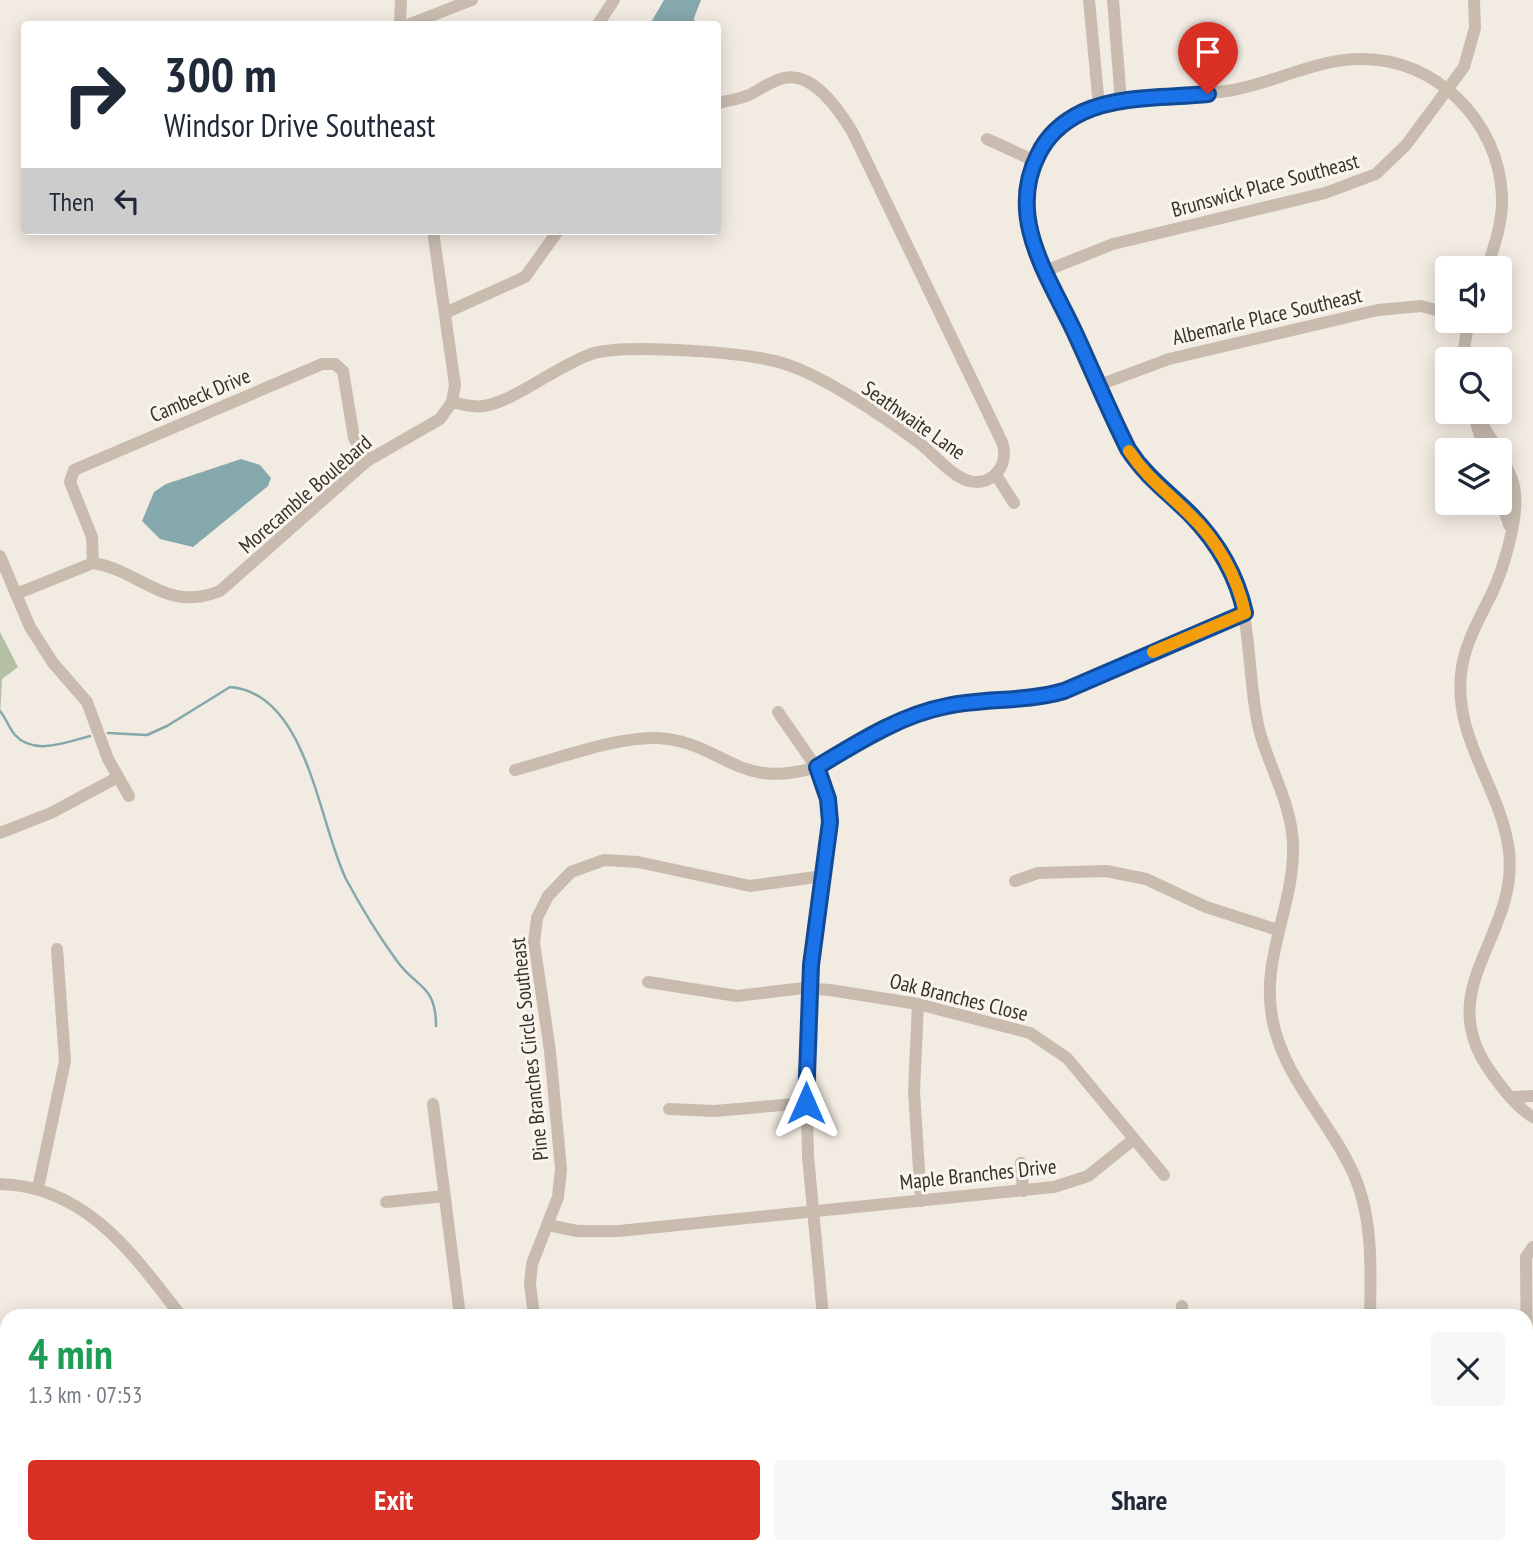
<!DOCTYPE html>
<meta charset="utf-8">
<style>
:root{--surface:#fff;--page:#f6f6f7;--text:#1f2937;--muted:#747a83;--accent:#d93025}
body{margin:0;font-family:"PT Sans Narrow",sans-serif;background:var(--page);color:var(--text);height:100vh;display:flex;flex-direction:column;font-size:26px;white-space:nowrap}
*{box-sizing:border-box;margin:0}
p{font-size:23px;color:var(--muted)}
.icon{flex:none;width:38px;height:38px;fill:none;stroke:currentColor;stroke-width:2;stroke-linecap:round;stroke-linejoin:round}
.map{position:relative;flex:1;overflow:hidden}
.panel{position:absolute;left:0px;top:1309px;width:1533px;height:245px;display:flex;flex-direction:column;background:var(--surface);border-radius:21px 21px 0 0;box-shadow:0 4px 18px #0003}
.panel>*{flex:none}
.banner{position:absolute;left:21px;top:21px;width:700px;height:214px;border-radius:7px;box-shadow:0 4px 18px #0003;background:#fff;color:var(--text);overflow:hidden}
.fabs{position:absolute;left:1435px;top:256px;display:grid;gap:14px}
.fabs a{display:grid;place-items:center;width:77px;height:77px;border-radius:7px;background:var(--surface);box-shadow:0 4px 18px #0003;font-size:35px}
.pin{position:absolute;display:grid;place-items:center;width:60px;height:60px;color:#fff;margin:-72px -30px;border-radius:50% 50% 50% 0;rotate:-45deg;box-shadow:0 0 7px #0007}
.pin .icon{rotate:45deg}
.me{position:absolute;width:77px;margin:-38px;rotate:0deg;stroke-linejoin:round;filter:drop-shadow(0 0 5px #0008)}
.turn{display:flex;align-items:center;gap:24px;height:147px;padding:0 28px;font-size:32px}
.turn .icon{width:91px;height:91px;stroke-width:2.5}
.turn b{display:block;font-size:49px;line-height:60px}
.then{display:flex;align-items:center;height:66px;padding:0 28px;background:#0003;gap:14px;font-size:26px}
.round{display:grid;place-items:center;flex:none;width:74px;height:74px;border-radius:7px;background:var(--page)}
.overview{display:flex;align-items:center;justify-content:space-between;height:119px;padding:0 28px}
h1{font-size:42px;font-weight:800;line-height:52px;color:#1e9e55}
.primary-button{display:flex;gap:14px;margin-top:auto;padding:14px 28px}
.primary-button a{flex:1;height:80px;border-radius:7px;background:var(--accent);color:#fff;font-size:28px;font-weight:800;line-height:80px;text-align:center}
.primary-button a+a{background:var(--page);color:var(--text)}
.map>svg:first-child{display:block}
.green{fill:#b4c0a3}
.water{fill:#84a8ac}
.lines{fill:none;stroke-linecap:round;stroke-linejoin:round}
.stream{stroke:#84a8ac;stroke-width:2.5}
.minor{stroke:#c9bcaf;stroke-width:12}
.route-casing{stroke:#114b97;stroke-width:18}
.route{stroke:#1a73e8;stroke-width:12}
.slow{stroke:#f59e0b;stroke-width:12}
.labels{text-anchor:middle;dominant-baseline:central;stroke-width:6;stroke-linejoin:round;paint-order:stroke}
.street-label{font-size:21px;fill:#39312c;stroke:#f9f5ee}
</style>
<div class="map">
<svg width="1533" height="1554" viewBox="0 0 1533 1554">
<rect width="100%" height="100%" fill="#f2ebe2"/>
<path class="green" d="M0 632 18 667 2 679 0 719Z"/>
<g class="water">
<path d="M664 0H701L694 18 695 24H650Z"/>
<path d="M241 459 260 465 271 478 268 486 193 547 160 539 142 521 154 492 166 484Z"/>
</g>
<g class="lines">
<g class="stream">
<path d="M0 711C6 718 9 728 15 735 34 756 67 742 90 736"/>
<path d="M108 733 147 735 167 726 230 687C308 693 319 825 346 879 361 907 378 935 397 961 416 988 436 984 436 1026"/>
</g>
<g class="minor">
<path d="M1089 0 1099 106"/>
<path d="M1113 0 1121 102"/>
<path d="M400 24 401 0"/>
<path d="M410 24 472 0"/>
<path d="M598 24 614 0"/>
<path d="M987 139 1035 161"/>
<path d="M1045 271 1113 244 1325 193 1376 174 1406 145 1464 67 1475 28 1474 0"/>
<path d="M445 313 525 277 558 231"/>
<path d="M1462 359 1469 320"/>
<path d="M1099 385 1169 359 1378 310 1421 306 1447 313"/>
<path d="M452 402C462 404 473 408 484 406 516 401 559 364 594 353 629 344 750 352 785 364 824 376 884 417 918 442 933 453 951 476 969 481 993 487 1010 464 1002 442L853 133C840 111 813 71 784 78 771 81 761 89 749 95 739 99 728 101 718 103"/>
<path d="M1474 411 1498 450"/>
<path d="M1476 422 1484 450"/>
<path d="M1500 454C1506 466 1514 479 1515 493 1518 519 1504 567 1493 591 1480 618 1464 644 1461 674 1454 740 1501 788 1509 851 1519 936 1431 988 1490 1071 1501 1087 1516 1107 1533 1117"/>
<path d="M996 475 1014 503"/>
<path d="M1500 496 1509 525"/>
<path d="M0 556 30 627 53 663 87 702 108 759 129 796"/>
<path d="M93 563 92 537 70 482 74 470 322 364H335L343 371 354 438 367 461"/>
<path d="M16 594 93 563C143 571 164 613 220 591L367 461 440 419 452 402 455 385 433 231"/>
<path d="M778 712 816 767 830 810 827 853 811 965 806 1058 808 1156 823 1316"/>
<path d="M515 770C554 760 618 736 657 738 722 741 737 792 816 767L920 714 948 706 1022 699 1064 691 1245 613"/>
<path d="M0 833 51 813 118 777"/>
<path d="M1015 881 1038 873 1106 871 1146 879 1206 907 1278 930"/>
<path d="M648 982 737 996 803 988 830 990 918 1004 1030 1033 1067 1058 1164 1175"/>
<path d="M918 1004 914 1091 921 1201"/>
<path d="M1514 1097 1533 1096"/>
<path d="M433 1104 460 1316"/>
<path d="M669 1109 714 1111 806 1103"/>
<path d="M1021 1163 1023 1191"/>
<path d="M0 1184C86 1186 133 1254 181 1316"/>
<path d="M38 1188 65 1061 57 949"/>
<path d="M386 1202 445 1196"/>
<path d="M548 1225 577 1231H619L1054 1187 1088 1176 1134 1139"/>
<path d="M1182 1306V1316"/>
<path d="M534 1316 530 1284 532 1264 558 1197 561 1169 550 1051 534 942 537 918 548 896 571 872 604 860 638 862 750 886 823 876"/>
<path d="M1370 1316C1371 1270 1373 1218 1354 1175 1331 1122 1285 1080 1273 1022 1259 960 1295 906 1293 845 1292 804 1269 768 1259 729 1245 670 1255 609 1222 555 1196 514 1154 490 1128 449L1035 248C1024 219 1022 194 1033 166 1064 85 1164 102 1233 90 1276 82 1317 59 1361 59 1436 58 1499 122 1502 196 1503 221 1495 244 1487 268"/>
<path d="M1527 1376 1526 1257 1533 1247"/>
<path d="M355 1547 360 1554"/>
<path d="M544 1547V1554"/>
<path d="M809 1547 814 1554"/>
<path d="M950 1547 959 1554"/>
<path d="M1378 1547 1379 1554"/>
<path d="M845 1554 852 1547"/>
<path d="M1177 1554 1215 1550"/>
</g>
</g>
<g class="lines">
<g class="route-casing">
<path id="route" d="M806 1103 811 965 830 822 828 799 817 767C857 743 900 715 947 706 986 698 1026 702 1064 691L1245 613C1237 576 1217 542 1191 515 1168 492 1146 477 1128 449 1109 411 1093 372 1075 333 1049 277 1006 218 1038 155 1047 136 1064 121 1083 112 1121 95 1168 98 1208 94"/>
</g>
<use href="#route" class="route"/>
<path class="slow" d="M1129 451C1146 477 1167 492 1189 514 1217 540 1237 576 1245 613L1153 652"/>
</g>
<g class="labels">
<g class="street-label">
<text transform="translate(1265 185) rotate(-15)">Brunswick Place Southeast</text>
<text transform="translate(1267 316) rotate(-13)">Albemarle Place Southeast</text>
<text transform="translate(200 395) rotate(-23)">Cambeck Drive</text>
<text transform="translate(914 420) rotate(35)">Seathwaite Lane</text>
<text transform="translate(305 494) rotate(-41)">Morecamble Boulebard</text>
<text transform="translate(959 997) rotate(14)">Oak Branches Close</text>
<text transform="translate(529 1049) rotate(-96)">Pine Branches Circle Southeast</text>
<text transform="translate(978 1174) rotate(-6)">Maple Branches Drive</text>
</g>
</g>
</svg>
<div class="fabs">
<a><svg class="icon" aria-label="sound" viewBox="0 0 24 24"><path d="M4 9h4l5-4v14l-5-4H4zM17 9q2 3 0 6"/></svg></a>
<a><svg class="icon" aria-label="search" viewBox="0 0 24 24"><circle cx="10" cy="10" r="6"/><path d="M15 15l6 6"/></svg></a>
<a><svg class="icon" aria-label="layers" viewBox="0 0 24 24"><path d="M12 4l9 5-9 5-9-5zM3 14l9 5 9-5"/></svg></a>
</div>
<div class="pin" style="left:1208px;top:94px;background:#d93025"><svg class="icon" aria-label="arrive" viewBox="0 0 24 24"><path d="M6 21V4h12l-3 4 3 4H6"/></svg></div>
<svg class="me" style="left:806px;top:1103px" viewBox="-20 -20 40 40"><path d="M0-17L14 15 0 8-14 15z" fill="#1a73e8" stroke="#fff" stroke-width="4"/></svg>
<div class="banner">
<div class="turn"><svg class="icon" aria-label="right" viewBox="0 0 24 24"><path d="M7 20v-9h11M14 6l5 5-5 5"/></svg><div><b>300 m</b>Windsor Drive Southeast</div></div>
<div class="then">Then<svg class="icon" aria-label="left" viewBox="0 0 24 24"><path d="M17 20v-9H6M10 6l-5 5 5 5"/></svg></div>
</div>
<section class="panel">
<div class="overview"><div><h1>4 min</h1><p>1.3 km · 07:53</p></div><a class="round"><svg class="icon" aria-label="close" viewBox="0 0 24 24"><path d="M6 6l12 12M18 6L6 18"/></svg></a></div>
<div class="primary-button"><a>Exit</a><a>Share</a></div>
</section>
</div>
